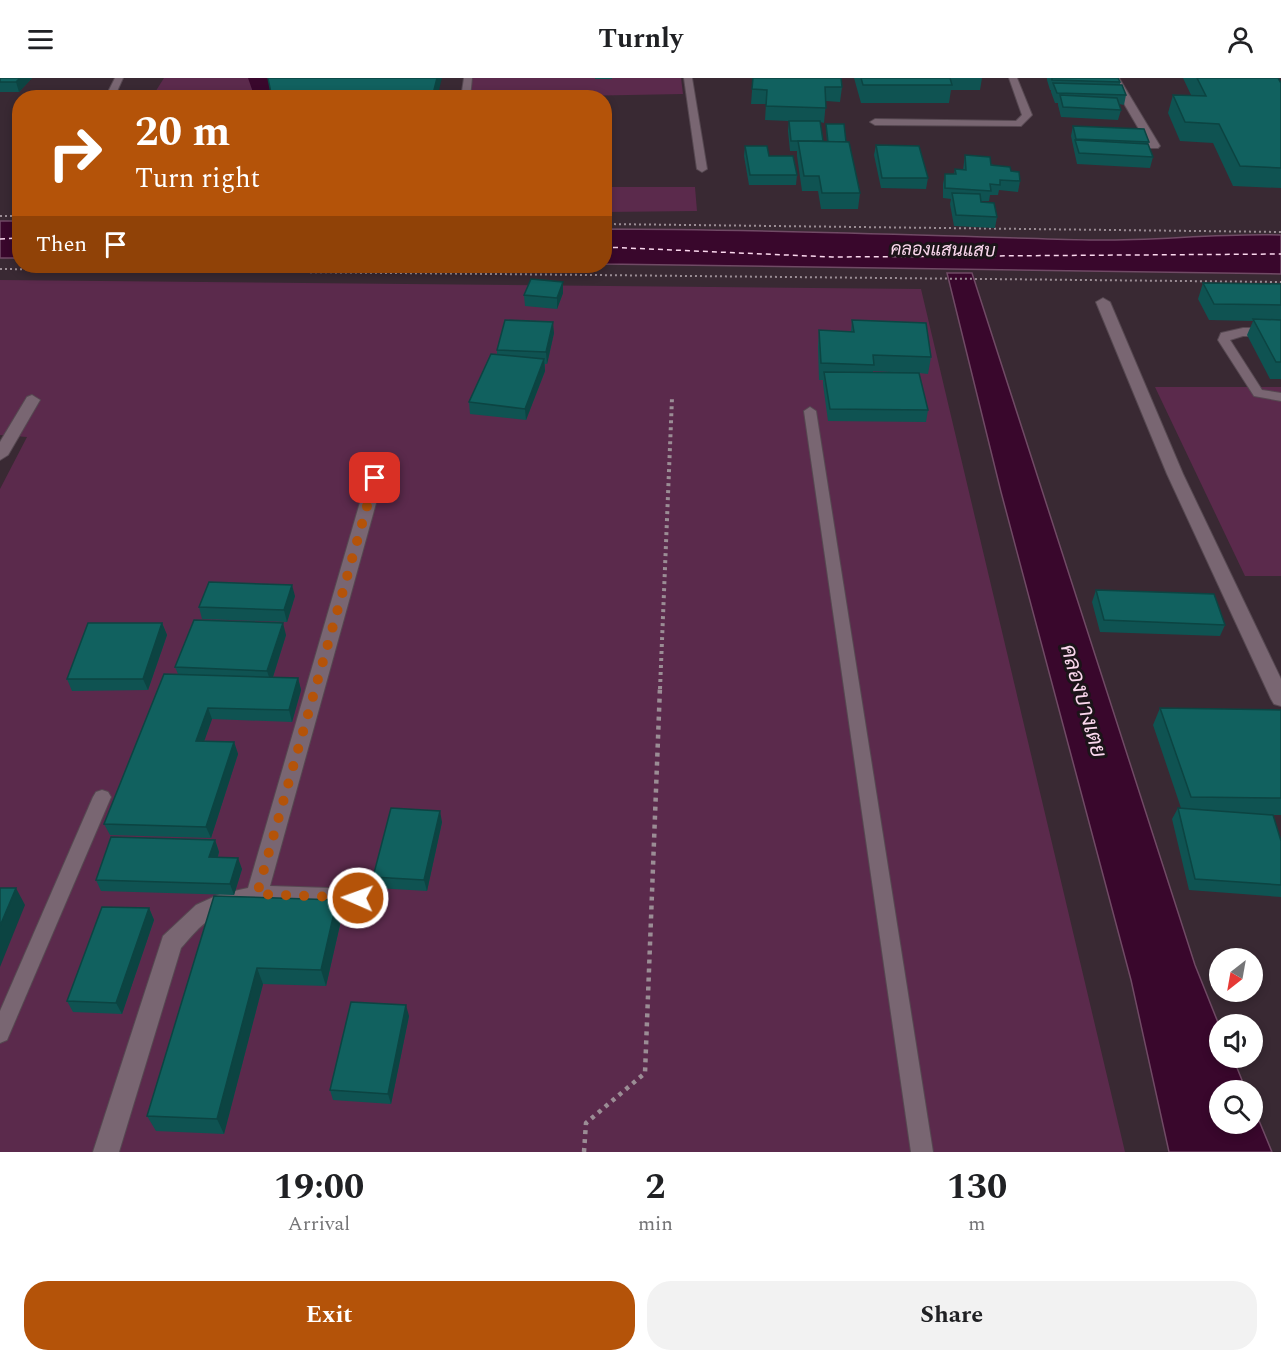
<!DOCTYPE html>
<meta charset="utf-8">
<style>
:root{--surface:#fff;--page:#f2f2f2;--text:#202124;--muted:#757577;--accent:#b45309}
body{margin:0;font-family:Spectral,Sarabun,serif;background:var(--page);color:var(--text);height:100vh;display:flex;flex-direction:column;font-size:22px;white-space:nowrap}
*{box-sizing:border-box;margin:0}
p{font-size:20px;color:var(--muted)}
.icon{flex:none;width:33px;height:33px;fill:none;stroke:currentColor;stroke-width:2;stroke-linecap:round;stroke-linejoin:round}
.map{position:relative;height:1074px;overflow:hidden}
.side{display:flex;flex-direction:column;background:var(--surface);flex:1}
.side>*{flex:none}
.guide{position:absolute;left:12px;top:12px;width:600px;height:183px;border-radius:24px;box-shadow:0 3px 9px #0003;background:#b45309;color:#fff;overflow:hidden}
.needle{width:39px;rotate:211deg}
.tools{position:absolute;left:1209px;top:870px;display:grid;gap:12px}
.tools a{display:grid;place-items:center;width:54px;height:54px;border-radius:50%;background:var(--surface);box-shadow:0 3px 9px #0003;font-size:30px}
.pin{position:absolute;display:grid;place-items:center;width:51px;height:51px;color:#fff;margin:-26px;border-radius:12px;box-shadow:0 3px 9px #0006}
.me{position:absolute;width:66px;margin:-33px;rotate:272deg;stroke-linejoin:round;filter:drop-shadow(0 0 4px #0008)}
.turn{display:flex;align-items:center;gap:21px;height:126px;padding:0 24px;font-size:27px}
.turn .icon{width:78px;height:78px;stroke-width:2.5}
.turn b{display:block;font-size:42px;line-height:51px}
.then{display:flex;align-items:center;height:57px;padding:0 24px;background:#0003;gap:12px;font-size:22px}
.eta{display:flex;justify-content:space-evenly;align-items:center;height:102px;text-align:center}
.eta b{font-size:36px;font-weight:700;line-height:42px}
.action{display:flex;gap:12px;margin-top:auto;padding:12px 24px}
.action a{flex:1;height:69px;border-radius:24px;background:var(--accent);color:#fff;font-size:24px;font-weight:700;line-height:69px;text-align:center}
.action a+a{background:var(--page);color:var(--text)}
header{display:flex;justify-content:space-between;align-items:center;height:78px;padding:0 24px;background:var(--surface);font-size:27px;font-weight:700}
.map>svg:first-child{display:block}
.green{fill:#5b2a4c}
.water{fill:#39072c;stroke:#704a65;stroke-width:1.5}
.lines{fill:none;stroke-linecap:round;stroke-linejoin:round}
.canal{fill:#39072c;fill-rule:evenodd}
.ferry{stroke:#fbd8ee;stroke-width:1.5;stroke-dasharray:5 4;stroke-linecap:butt}
.lane-casing{stroke:#564851;stroke-width:2}
.street-casing{stroke:#564851;stroke-width:2}
.path-far2{stroke:#9b8d95;stroke-width:2;stroke-dasharray:2 3;stroke-linecap:butt}
.path-far1{stroke:#9b8d95;stroke-width:4;stroke-dasharray:3 4;stroke-linecap:butt}
.path{stroke:#9b8d95;stroke-width:4.5;stroke-dasharray:4 5;stroke-linecap:butt}
.lane{fill:#796672;fill-rule:evenodd}
.street{fill:#796672;fill-rule:evenodd}
.wall{fill:#0f5352;fill-rule:evenodd}
.shaded-wall{fill:#0c4442}
.building{fill:#11615f;stroke:#0c4442;stroke-width:1.5}
.route{stroke:#b45309;stroke-width:10;stroke-dasharray:0 18}
.labels{text-anchor:middle;dominant-baseline:central;stroke-width:6;stroke-linejoin:round;paint-order:stroke}
.far-water-label{font-size:18px;font-style:italic;fill:#fbd8ee;stroke:#1c1419}
.water-label{font-size:22px;font-style:italic;fill:#fbd8ee;stroke:#1c1419}
</style>
<header><svg class="icon" aria-label="menu" viewBox="0 0 24 24"><path d="M4 6h16M4 12h16M4 18h16"/></svg>Turnly<svg class="icon" aria-label="person" viewBox="0 0 24 24"><circle cx="12" cy="8" r="4"/><path d="M4 21q1-7 8-7t8 7"/></svg></header>
<div class="map">
<svg width="1281" height="1074" viewBox="0 0 1281 1074">
<rect width="100%" height="100%" fill="#392933"/>
<g class="green">
<path d="M164 0H251L252 8 259 19H152Z"/>
<path d="M471 0H681L683 16 468 20Z"/>
<path d="M605 109H695L697 133 605 134Z"/>
<path d="M0 202 921 211 1125 1074H0V411L27 359 0 357Z"/>
<path d="M1155 309H1281V498H1245Z"/>
</g>
<g class="water">
<rect x="0" y="143" width="19" height="37"/>
<path d="M605 151C767 151 928 158 1090 162 1154 163 1217 155 1281 157V196L605 186Z"/>
<path d="M947 195H972L1195 887 1219 947 1220 980H1233L1246 1012H1220V1046H1252L1253 1028 1272 1074H1169L1131 902 1001 414Z"/>
</g>
<g class="lines">
<path class="canal" d="M248 0H270L277 20H255Z"/>
<g class="ferry">
<path d="M0 161 20 160"/>
<path d="M604 169 832 179 1281 176"/>
</g>
<g class="lane-casing">
<g id="lane">
<path d="M115 0H123L114 20H105Z"/>
<path d="M464 0H472L470 20H461Z"/>
<path d="M684 0H692L707 91 702 94 697 91Z"/>
<path d="M1009 0H1017L1032 37 1021 48 875 47 870 44 875 41 1016 43 1022 37Z"/>
<path d="M1243 250H1281V258H1243L1230 262 1262 312 1281 315V323L1254 318 1218 262 1221 255Z"/>
<path d="M810 329 816 333 933 1074H911L804 333Z"/>
<path d="M102 712 108 714 111 719 7 962 0 965V933L93 719 96 714Z"/>
</g>
</g>
<g class="street-casing">
<g id="street">
<path d="M1109 0H1119L1160 68 1158 70H1150Z"/>
<path d="M1103 220 1110 224 1183 396 1281 601V628L1274 626 1271 621 1167 396 1096 224Z"/>
<path d="M32 317 40 322 8 377 0 382V364L27 319Z"/>
<path d="M375 395 383 400 270 808 358 811 366 813 369 820 366 827 358 829C311 827 253 816 211 841 199 848 190 860 181 870L119 1074H93L163 858 196 827 220 816 248 810 367 400Z"/>
</g>
</g>
<g class="path-far2">
<path d="M0 138H20"/>
<path d="M604 146 1281 154"/>
<path d="M0 191 1281 204"/>
</g>
<path class="path-far1" d="M660 611 672 320"/>
<path class="path" d="M584 1074 586 1045 645 995 660 609"/>
<use href="#lane" class="lane"/>
<use href="#street" class="street"/>
</g>
<g class="wall">
<path d="M0 0H32L19 14H0Z"/>
<rect x="595" y="0" width="17" height="1"/>
<path d="M753 0 842 9 840 24 826 23 824 45 820 44 823 64H827L826 46 846 64 860 115 858 131H821L818 113H802L797 78V73H790L788 53 789 43 765 42 766 26H751Z"/>
<path d="M854 0H982L980 12H951L949 25H861Z"/>
<path d="M1047 0H1118L1120 4V7L1126 17 1124 27 1119 26 1121 32 1118 42 1061 39 1058 27V25H1055L1051 14V12H1050L1047 2Z"/>
<path d="M1183 0H1278L1281 5V110L1233 108 1213 65 1180 63 1168 35 1173 17H1191Z"/>
<path d="M1073 48 1149 64 1148 66 1153 79 1150 90 1077 86 1071 58Z"/>
<path d="M876 67 928 100 926 111 881 110 874 77Z"/>
<path d="M745 68 769 78 797 97 796 107H749L744 78Z"/>
<path d="M965 77 1011 93 1020 103 1018 114 999 112 998 117H990L989 123H981L997 139 995 150 954 148 950 126 951 121 943 120V106L945 96H954L955 91 963 92Z"/>
<path d="M1203 205 1281 206V301H1270L1247 257 1253 243 1209 242 1198 221Z"/>
<path d="M563 215 557 231 525 228 524 217Z"/>
<path d="M852 242 931 279 928 296 919 295 928 332 926 344 828 343 823 306V302H819L818 269 819 252 851 254ZM873 293 908 295H873Z"/>
<path d="M554 255 547 286H545V293L526 342 470 336 469 324 497 276V272Z"/>
<path d="M1096 512 1225 547 1220 558 1100 554 1092 524Z"/>
<path d="M295 518 287 544 202 541 199 529Z"/>
<path d="M162 545 167 557 148 612 72 613 67 601Z"/>
<path d="M286 557 273 599 298 600 301 612 292 644 212 641 204 663 234 664 238 676 211 760 110 757 104 746 178 596 175 589Z"/>
<path d="M1160 630 1281 632V737H1273L1281 763V819L1189 812 1172 741 1178 730H1181L1153 647Z"/>
<path d="M442 744 427 813 376 810 373 799Z"/>
<path d="M215 762 219 774 218 779 242 791 234 817 101 813 96 802Z"/>
<path d="M214 818 342 838 326 908 263 906 224 1056 156 1053 147 1038Z"/>
<path d="M149 830 154 842 122 936 73 934 67 923Z"/>
<path d="M409 938 391 1026 333 1022 330 1012Z"/>
</g>
<g class="shaded-wall">
<path d="M20 0H32L19 14 16 4Z"/>
<path d="M437 0H442L437 20H432Z"/>
<path d="M563 204V215L557 231V220Z"/>
<path d="M553 244 554 255 547 286 546 274Z"/>
<path d="M544 281 545 293 526 342 525 331Z"/>
<path d="M292 507 295 518 287 544 284 532Z"/>
<path d="M162 545 167 557 148 612 143 601Z"/>
<path d="M283 545 286 557 271 605 267 593Z"/>
<path d="M298 600 301 612 292 644 289 632Z"/>
<path d="M208 630 212 641 200 675 196 663Z"/>
<path d="M234 664 238 676 211 760 206 749Z"/>
<path d="M440 733 442 744 427 813 424 802Z"/>
<path d="M215 762 219 774 214 790 209 779Z"/>
<path d="M238 780 242 791 234 817 230 806Z"/>
<path d="M16 810 25 827 0 889V848Z"/>
<path d="M337 822 342 838 326 908 321 892Z"/>
<path d="M149 830 154 842 122 936 116 925Z"/>
<path d="M257 890 263 906 224 1056 217 1041Z"/>
<path d="M406 927 409 938 391 1026 388 1016Z"/>
</g>
<g class="building">
<path d="M0 0H20L16 4H0Z"/>
<path d="M268 0H437L432 20H272Z"/>
<path d="M753 0H841L842 9H825L826 30 766 28 767 12 752 11Z"/>
<path d="M861 0H950L952 7H863Z"/>
<path d="M1052 0H1118L1120 4 1052 2Z"/>
<path d="M1197 0H1278L1281 5V90L1240 88 1219 46 1185 44 1173 17 1206 18Z"/>
<path d="M1053 5 1122 7 1126 17 1057 15Z"/>
<path d="M1060 17 1117 20 1121 32 1063 29Z"/>
<path d="M789 43H820L823 63H791Z"/>
<path d="M826 46H844L846 64H828Z"/>
<path d="M1073 48 1144 51 1149 64 1076 61Z"/>
<path d="M1075 62 1148 66 1153 79 1079 75Z"/>
<path d="M798 63 849 64 860 115H822L819 98H804Z"/>
<path d="M876 67 919 68 928 100H882Z"/>
<path d="M745 68H767L769 78H793L797 97H750Z"/>
<path d="M965 77 990 79 991 87 1010 89 1011 93 1019 94 1020 103 1000 102V107L990 106 991 113 945 110V96H956L955 91 966 92Z"/>
<path d="M952 115 980 116 981 124 994 125 997 139 956 137Z"/>
<path d="M531 201 563 204 557 220 524 217Z"/>
<path d="M1203 205 1281 206V227L1214 226Z"/>
<path d="M1253 241 1281 242V284H1276Z"/>
<path d="M505 242 553 244 546 274 497 272Z"/>
<path d="M852 242 926 245 931 279 873 277 874 287 821 285 819 252 854 254Z"/>
<path d="M491 276 544 281 525 331 469 324Z"/>
<path d="M824 294 919 295 928 332 830 331Z"/>
<path d="M209 504 292 507 284 532 199 529Z"/>
<path d="M1096 512 1214 516 1225 547 1104 542Z"/>
<path d="M194 542 283 545 267 593 175 589Z"/>
<path d="M88 545H162L143 601H67Z"/>
<path d="M164 596 298 600 289 632 208 630 196 663 234 664 206 749 104 746Z"/>
<path d="M1160 630 1281 632V720L1191 719Z"/>
<path d="M391 730 440 733 424 802 373 799Z"/>
<path d="M1178 730 1273 737 1281 763V807L1195 801Z"/>
<path d="M111 759 215 762 209 779 238 780 230 806 96 802Z"/>
<path d="M0 810H16L0 848Z"/>
<path d="M214 818 337 822 321 892 257 890 217 1041 147 1038Z"/>
<path d="M102 829 149 830 116 925 67 923Z"/>
<path d="M351 924 406 927 388 1016 330 1012Z"/>
</g>
<g class="lines">
<path class="route" d="M358 820 257 816 375 400"/>
</g>
<g class="labels">
<g class="far-water-label">
<text transform="translate(943 172) rotate(1)">คลองแสนแสบ</text>
</g>
<g class="water-label">
<text transform="translate(1083 623) rotate(74)">คลองบางเตย</text>
</g>
</g>
</svg>
<div class="tools">
<a><svg class="needle" viewBox="-14 -14 28 28"><path d="M0-13l5 13h-10z" fill="#e53935"/><path d="M0 13l5-13h-10z" fill="#757577"/></svg></a>
<a><svg class="icon" aria-label="sound" viewBox="0 0 24 24"><path d="M4 9h4l5-4v14l-5-4H4zM17 9q2 3 0 6"/></svg></a>
<a><svg class="icon" aria-label="search" viewBox="0 0 24 24"><circle cx="10" cy="10" r="6"/><path d="M15 15l6 6"/></svg></a>
</div>
<div class="pin" style="left:375px;top:400px;background:#d93025"><svg class="icon" aria-label="arrive" viewBox="0 0 24 24"><path d="M6 21V4h12l-3 4 3 4H6"/></svg></div>
<svg class="me" style="left:358px;top:820px" viewBox="-20 -20 40 40"><circle r="17" fill="#b45309" stroke="#fff" stroke-width="3"/><path d="M0-11L8 9 0 5-8 9z" fill="#fff"/></svg>
<div class="guide">
<div class="turn"><svg class="icon" aria-label="right" viewBox="0 0 24 24"><path d="M7 20v-9h11M14 6l5 5-5 5"/></svg><div><b>20 m</b>Turn right</div></div>
<div class="then">Then<svg class="icon" aria-label="arrive" viewBox="0 0 24 24"><path d="M6 21V4h12l-3 4 3 4H6"/></svg></div>
</div>
</div>
<section class="side">
<div class="eta">
<div><b>19:00</b><p>Arrival</p></div>
<div><b>2</b><p>min</p></div>
<div><b>130</b><p>m</p></div>
</div>
<div class="action"><a>Exit</a><a>Share</a></div>
</section>
